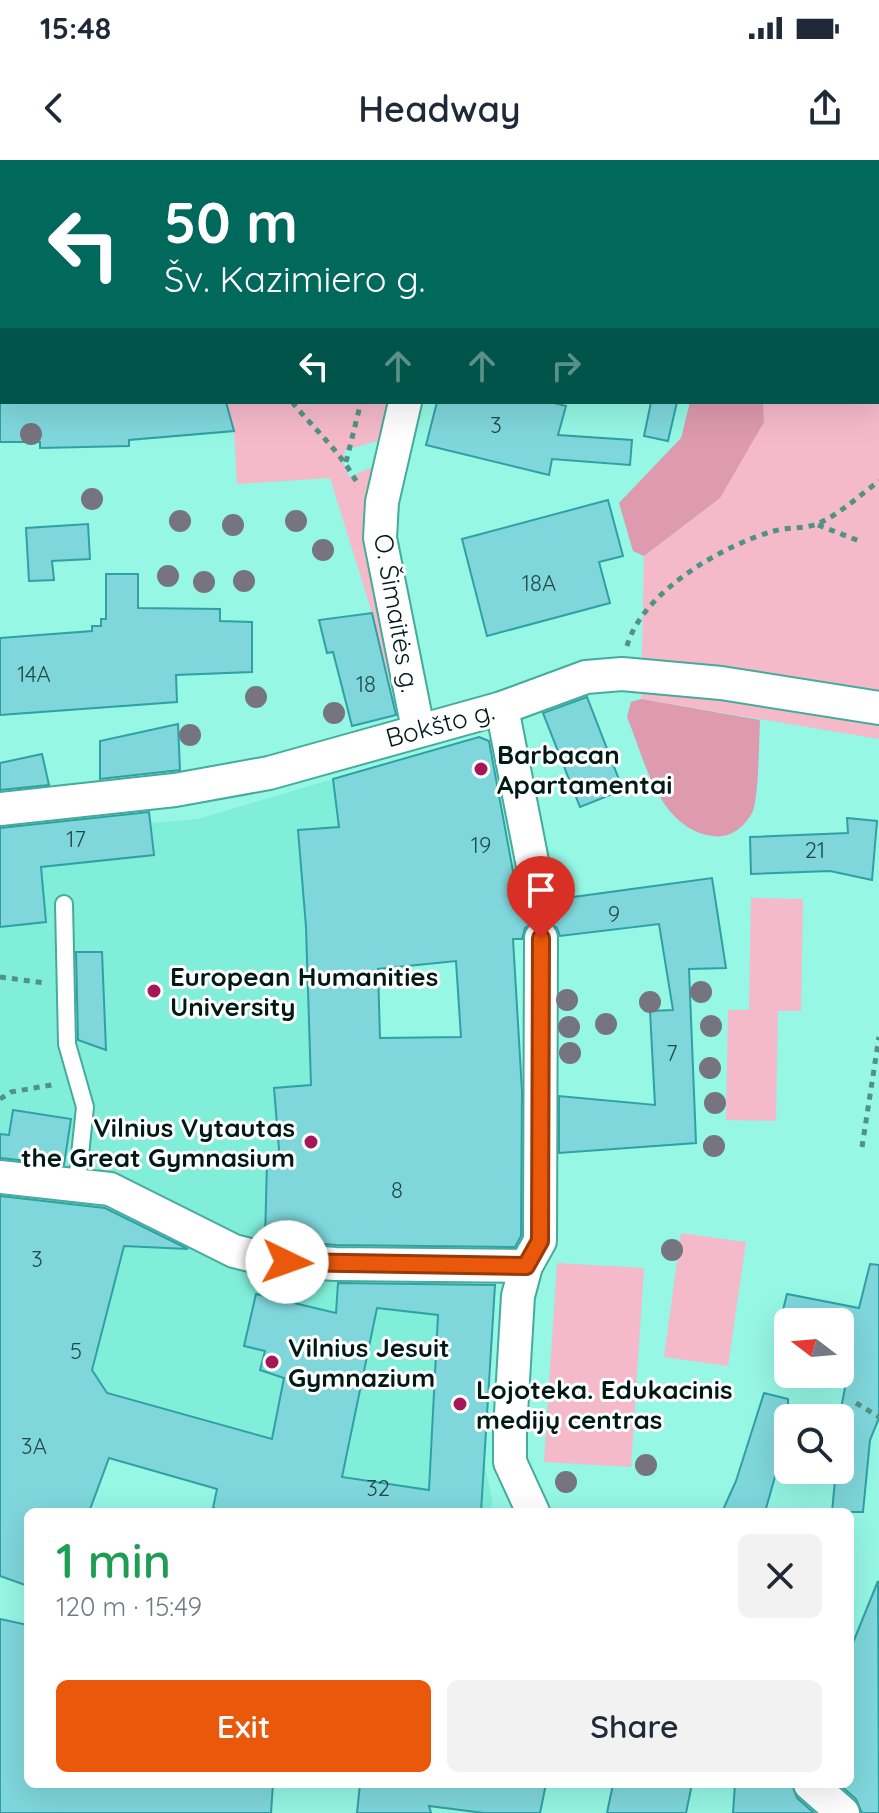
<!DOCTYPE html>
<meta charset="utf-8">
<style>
:root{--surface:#fff;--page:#f2f2f3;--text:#1f2937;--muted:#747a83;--accent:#ea580c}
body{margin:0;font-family:Quicksand,sans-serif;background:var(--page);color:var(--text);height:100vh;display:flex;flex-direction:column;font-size:30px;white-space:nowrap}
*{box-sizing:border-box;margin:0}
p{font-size:26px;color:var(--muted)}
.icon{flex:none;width:44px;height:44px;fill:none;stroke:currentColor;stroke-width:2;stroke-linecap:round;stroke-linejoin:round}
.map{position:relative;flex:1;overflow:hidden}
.panel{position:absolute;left:24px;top:1348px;width:830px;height:280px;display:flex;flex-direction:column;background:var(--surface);border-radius:12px;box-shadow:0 8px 32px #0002}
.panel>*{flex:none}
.hud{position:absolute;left:0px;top:0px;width:880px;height:244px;box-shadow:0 8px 32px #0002;background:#00695c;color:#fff;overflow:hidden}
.needle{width:52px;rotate:286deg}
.buttons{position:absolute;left:774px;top:1148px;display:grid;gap:16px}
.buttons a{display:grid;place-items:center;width:80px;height:80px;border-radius:12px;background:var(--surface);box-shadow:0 8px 32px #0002;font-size:40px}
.pin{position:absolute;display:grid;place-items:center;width:68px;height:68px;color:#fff;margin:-82px -34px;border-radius:50% 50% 50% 0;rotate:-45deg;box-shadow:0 0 8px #0007}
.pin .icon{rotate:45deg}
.me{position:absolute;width:88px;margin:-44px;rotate:93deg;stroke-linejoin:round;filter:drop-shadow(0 0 6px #0008)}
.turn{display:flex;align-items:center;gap:28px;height:168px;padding:0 32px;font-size:36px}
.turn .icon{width:104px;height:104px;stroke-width:2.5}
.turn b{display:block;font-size:56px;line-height:68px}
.lanes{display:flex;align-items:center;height:76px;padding:0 32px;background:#0003;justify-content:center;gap:40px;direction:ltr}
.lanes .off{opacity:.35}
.round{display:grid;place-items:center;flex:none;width:84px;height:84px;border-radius:12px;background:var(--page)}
.head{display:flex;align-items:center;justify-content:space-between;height:136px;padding:0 32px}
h1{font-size:48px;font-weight:600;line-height:60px;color:#1e9e55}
.primary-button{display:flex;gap:16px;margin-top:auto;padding:16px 32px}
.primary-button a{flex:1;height:92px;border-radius:12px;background:var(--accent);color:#fff;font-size:32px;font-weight:600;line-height:92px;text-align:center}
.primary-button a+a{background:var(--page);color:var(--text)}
.status{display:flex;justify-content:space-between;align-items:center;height:56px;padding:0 40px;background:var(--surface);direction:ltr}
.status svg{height:22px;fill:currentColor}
header{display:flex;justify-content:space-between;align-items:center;height:104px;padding:0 32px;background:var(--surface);font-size:36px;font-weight:600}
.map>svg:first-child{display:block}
.built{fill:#80eed9}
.green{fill:#f5baca}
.forest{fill:#de9aae}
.building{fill:#7fd7dc;stroke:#30a0a5;stroke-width:2;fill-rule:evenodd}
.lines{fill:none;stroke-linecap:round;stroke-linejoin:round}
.lane-casing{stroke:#46ab9a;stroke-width:20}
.street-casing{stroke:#46ab9a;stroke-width:36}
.secondary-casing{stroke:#46ab9a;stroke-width:48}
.path{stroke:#519286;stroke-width:5;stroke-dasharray:6 6;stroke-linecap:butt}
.lane{stroke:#fff;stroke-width:16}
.street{stroke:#fff;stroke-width:32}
.secondary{stroke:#fff;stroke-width:44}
.tree{fill:#75747f}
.route-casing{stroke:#983908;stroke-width:20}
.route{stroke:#ea580c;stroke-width:14}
.poi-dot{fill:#a61759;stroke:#fff;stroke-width:3}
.labels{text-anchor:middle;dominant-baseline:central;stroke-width:6;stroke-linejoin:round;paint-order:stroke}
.number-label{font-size:22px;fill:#204a48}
.street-label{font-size:26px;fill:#001b16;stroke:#fff}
.poi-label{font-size:26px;font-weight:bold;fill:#001b16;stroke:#fff;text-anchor:start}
</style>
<div class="status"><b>15:48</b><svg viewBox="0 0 49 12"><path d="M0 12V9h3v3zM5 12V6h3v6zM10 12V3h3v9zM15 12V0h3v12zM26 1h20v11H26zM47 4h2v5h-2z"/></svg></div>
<header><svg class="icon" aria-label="back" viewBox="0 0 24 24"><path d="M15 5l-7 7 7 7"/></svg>Headway<svg class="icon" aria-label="share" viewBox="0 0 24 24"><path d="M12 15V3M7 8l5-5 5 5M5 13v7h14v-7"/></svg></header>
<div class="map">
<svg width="879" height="1653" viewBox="0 0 879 1653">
<rect width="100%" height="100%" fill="#95f7e4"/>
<g class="built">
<path d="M333 619 339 667 306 767 311 916 520 910 527 1087 328 1096 263 1093 90 1013 64 1007 63 1013 0 1004V659L148 644 151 663 198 659Z"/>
<path d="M0 1034 55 1039 87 1036 201 1091 273 1114 310 1119 388 1118 495 1125 484 1303 492 1339 491 1352H228L213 1348 217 1329 0 1159Z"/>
</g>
<g class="green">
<path d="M500 0H879V579L641 539 644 396 720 338 763 262V242H878V2Z"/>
<path d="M226 242H388L378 281 345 290 343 302 349 317 370 308 378 310 404 551 398 554 372 453 330 318 237 324 234 271Z"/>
<path d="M751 738 803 739 801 851H778L776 961 726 960 728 850H749Z"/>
<path d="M681 1073 746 1082 728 1206 664 1197Z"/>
<path d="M557 1103 644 1108 631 1307 544 1302Z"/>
</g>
<g class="forest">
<path d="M690 242H763L764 262 720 338 644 396 633 391 619 343 681 278Z"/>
<path d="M641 539 760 560C759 578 759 640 752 653 744 668 729 679 712 676 658 668 645 600 627 557L631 542Z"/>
</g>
<g class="building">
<path d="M0 242H226L234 271 129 280V286L40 288V282H0Z"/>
<path d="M437 242H550L566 246 558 275 632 280 630 305 552 299 549 315 426 285Z"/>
<path d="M651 242H677L668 281 644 276Z"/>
<path d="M608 340 623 396 599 402 610 443 487 476 462 379Z"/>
<path d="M88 364 90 399 52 401 54 420 29 421 26 368Z"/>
<path d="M106 414H138V448L220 449V461L252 462V512L176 515 177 542 0 555V478L92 471V466H101V459H106Z"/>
<path d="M372 453 396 555 352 566 333 492 327 493 319 460Z"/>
<path d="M587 537 623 630 580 647 543 553Z"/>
<path d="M178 564 180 610 100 619V581Z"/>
<path d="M479 577 489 581 519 744 526 755 536 760 525 768 522 779H513L522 931 521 1076 515 1087 336 1085 265 1079 267 1003 280 1002 274 928 311 925 306 767 298 670 339 667 333 619ZM456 801 461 877 380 878 378 809Z"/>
<path d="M42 594 49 625 0 630V603Z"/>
<path d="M149 652 154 695 41 707 46 762 0 767V668Z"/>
<path d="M847 658 877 661 872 720 830 711 751 714 750 677 848 673Z"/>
<path d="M712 718 726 808 689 809 696 983 559 993V936L655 945 650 851 673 850 659 764 560 776 557 768 545 760 558 749 559 739Z"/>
<path d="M76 792H102L106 890 78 880Z"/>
<path d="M13 950 71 959 64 1005 0 998V974L9 975Z"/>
<path d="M0 1036 105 1048 188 1089 124 1086 92 1210 107 1233 272 1279 284 1218 260 1210 265 1191 244 1186 256 1134 336 1153 338 1123 495 1125 481 1352H228L213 1348 217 1329 109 1298 89 1352H28V1426L0 1416ZM377 1148 438 1155 429 1330 342 1317Z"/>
<path d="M870 1104 879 1105V1258L870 1280 863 1352H832L836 1310H840V1253L852 1193 840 1191V1162H780L787 1134 859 1148Z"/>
<path d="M764 1233 788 1239V1293L782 1292 765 1352H722L736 1321Z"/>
<path d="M878 1421 879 1653H862L856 1639 839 1624H850V1490Z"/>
<path d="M0 1459 28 1465V1624H273L271 1653H0Z"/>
<path d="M360 1624H546L540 1653H484L429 1646 431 1653H357Z"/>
<path d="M613 1624H692L686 1653H607Z"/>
<path d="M735 1624H792L797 1638 814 1653H733Z"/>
</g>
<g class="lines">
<g class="lane-casing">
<path id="lane" d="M64 744 67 884 85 947 77 1023"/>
</g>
<g class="street-casing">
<g id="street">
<path d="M468 2 469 0"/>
<path d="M405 242 382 342 380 378 418 569"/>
<path d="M502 548 540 742"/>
<path d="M0 649 175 630 269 613 502 548 586 517 622 514 721 523 879 548"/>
<path d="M0 1017 110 1029 234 1091 262 1098 335 1104 526 1106"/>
<path d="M533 1352 510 1302V1270L518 1136 526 1106 540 1081 541 778"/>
<path d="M810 1624 843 1653"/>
</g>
</g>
<g class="secondary-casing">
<g id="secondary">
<path d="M113 2 117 0"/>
<path d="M0 49H2"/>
</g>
</g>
<g class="path">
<path d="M424 2 425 0"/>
<path d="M0 164 2 169"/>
<path d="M292 242C314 269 339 290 356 321"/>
<path d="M346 302 361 242"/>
<path d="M818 365 862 382"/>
<path d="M627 486C642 432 723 385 774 371 788 367 804 369 817 364 839 355 860 335 879 321"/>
<path d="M0 817 45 823"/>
<path d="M0 939 11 932 57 924"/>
<path d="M862 987 879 877"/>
<path d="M856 1243 879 1257"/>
</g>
<use href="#lane" class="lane"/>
<use href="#street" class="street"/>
<use href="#secondary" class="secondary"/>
</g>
<g class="tree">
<circle cx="31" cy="274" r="11"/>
<circle cx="92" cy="339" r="11"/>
<circle cx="180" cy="361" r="11"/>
<circle cx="296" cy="361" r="11"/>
<circle cx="233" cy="365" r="11"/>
<circle cx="323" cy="390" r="11"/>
<circle cx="168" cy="416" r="11"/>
<circle cx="244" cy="421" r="11"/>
<circle cx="204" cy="422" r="11"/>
<circle cx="256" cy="537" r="11"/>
<circle cx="334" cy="553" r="11"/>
<circle cx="190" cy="575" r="11"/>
<circle cx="701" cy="832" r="11"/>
<circle cx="567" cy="840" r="11"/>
<circle cx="650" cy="842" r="11"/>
<circle cx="606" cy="864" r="11"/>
<circle cx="711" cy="866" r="11"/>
<circle cx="569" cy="867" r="11"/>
<circle cx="570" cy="893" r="11"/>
<circle cx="710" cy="908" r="11"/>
<circle cx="715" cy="943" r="11"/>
<circle cx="714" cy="986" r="11"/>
<circle cx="672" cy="1090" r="11"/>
<circle cx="646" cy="1305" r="11"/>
<circle cx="566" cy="1322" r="11"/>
</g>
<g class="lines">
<g class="route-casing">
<path id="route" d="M287 1102 526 1106 540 1081 541 778"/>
</g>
<use href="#route" class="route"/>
</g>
<g class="poi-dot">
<circle cx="481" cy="609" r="8"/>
<circle cx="154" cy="831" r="8"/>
<circle cx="311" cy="982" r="8"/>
<circle cx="272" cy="1202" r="8"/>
<circle cx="460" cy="1244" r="8"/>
</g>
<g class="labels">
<g class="number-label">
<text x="496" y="265">3</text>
<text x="539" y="423">18A</text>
<text x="34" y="514">14A</text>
<text x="366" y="524">18</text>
<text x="76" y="679">17</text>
<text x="481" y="685">19</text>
<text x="815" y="690">21</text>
<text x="614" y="754">9</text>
<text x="672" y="893">7</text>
<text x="397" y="1030">8</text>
<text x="37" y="1099">3</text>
<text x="76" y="1191">5</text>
<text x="34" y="1286">3A</text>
<text x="378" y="1328">32</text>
</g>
<g class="street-label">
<text transform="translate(397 453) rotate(80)">O. Šimaitės g.</text>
<text transform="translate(440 564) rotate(-15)">Bokšto g.</text>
</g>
<g class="poi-label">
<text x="497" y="594">Barbacan<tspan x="497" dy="30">Apartamentai</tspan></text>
<text x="170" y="816">European Humanities<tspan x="170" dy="30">University</tspan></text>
<text x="295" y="967" text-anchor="end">Vilnius Vytautas<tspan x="295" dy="30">the Great Gymnasium</tspan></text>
<text x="288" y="1187">Vilnius Jesuit<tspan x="288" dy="30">Gymnazium</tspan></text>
<text x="476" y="1229">Lojoteka. Edukacinis<tspan x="476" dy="30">medijų centras</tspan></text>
</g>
</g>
</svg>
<div class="buttons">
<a><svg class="needle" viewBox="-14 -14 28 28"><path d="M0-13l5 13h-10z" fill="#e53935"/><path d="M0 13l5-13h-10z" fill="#747a83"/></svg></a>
<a><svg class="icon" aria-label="search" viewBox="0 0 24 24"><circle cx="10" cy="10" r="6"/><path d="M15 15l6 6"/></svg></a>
</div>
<div class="pin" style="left:541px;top:778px;background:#d93025"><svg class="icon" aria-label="arrive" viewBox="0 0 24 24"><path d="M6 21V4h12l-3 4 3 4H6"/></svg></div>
<svg class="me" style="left:287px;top:1102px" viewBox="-20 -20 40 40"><circle r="19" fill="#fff"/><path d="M0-13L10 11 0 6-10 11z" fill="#ea580c"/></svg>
<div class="hud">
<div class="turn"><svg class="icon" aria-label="left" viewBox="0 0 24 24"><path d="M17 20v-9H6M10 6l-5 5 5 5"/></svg><div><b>50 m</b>Šv. Kazimiero g.</div></div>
<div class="lanes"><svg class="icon" aria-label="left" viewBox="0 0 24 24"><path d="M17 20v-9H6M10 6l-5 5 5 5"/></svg><svg class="icon off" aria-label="ahead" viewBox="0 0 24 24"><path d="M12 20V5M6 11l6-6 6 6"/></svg><svg class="icon off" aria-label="ahead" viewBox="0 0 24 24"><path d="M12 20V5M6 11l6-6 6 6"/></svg><svg class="icon off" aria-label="right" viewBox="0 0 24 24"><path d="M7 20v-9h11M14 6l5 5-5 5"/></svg></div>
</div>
<section class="panel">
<div class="head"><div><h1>1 min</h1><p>120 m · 15:49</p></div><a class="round"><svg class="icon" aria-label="close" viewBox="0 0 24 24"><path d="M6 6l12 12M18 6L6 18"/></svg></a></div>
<div class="primary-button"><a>Exit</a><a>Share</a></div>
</section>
</div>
